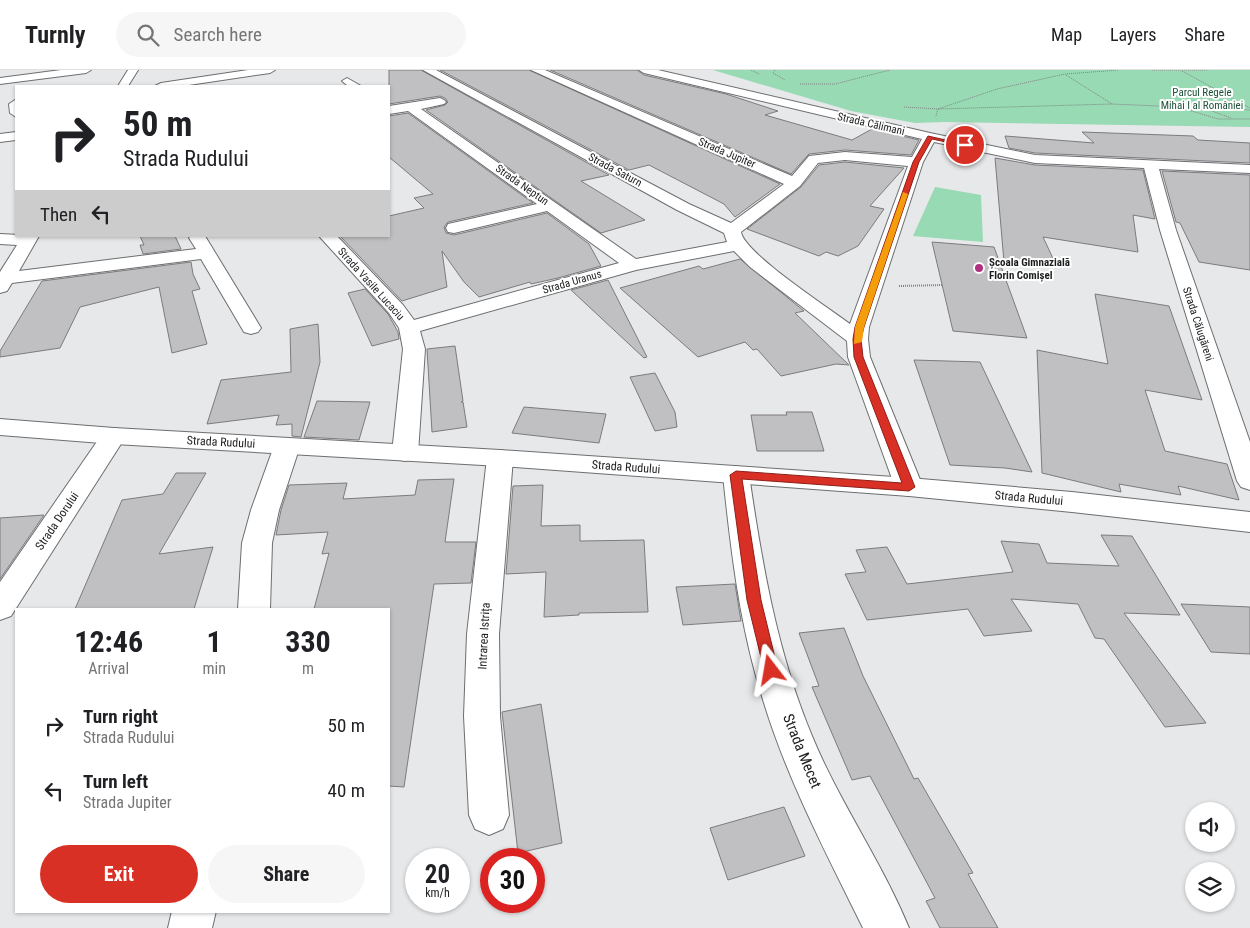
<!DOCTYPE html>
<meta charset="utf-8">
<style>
:root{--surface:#fff;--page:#f6f6f6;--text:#202124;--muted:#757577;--line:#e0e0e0;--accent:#d93025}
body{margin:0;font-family:"Roboto Condensed",sans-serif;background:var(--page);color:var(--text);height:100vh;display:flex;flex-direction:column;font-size:19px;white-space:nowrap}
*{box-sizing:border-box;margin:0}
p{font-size:16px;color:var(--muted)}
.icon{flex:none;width:28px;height:28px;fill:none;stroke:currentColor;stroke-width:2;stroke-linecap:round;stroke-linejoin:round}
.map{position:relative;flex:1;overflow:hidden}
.drawer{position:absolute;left:15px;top:538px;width:375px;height:305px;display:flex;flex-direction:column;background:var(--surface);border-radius:0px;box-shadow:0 1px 4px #0004}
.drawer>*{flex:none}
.guide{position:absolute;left:15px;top:15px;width:375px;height:152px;border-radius:0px;box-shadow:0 1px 4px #0004;background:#fff;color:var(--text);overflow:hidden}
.controls{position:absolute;left:1185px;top:732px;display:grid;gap:10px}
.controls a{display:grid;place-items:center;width:50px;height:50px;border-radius:50%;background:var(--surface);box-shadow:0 1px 4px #0004;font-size:25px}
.speed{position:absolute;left:405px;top:778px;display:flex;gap:10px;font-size:25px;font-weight:700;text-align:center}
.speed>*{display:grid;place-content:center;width:65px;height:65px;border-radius:50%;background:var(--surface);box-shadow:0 1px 4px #0004;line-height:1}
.speed small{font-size:12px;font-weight:400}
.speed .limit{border:8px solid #d22;background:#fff;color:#111}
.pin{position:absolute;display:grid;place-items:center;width:42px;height:42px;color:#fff;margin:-21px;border:2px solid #fff;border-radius:50%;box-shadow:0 1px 5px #0007}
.me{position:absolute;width:55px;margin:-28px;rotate:346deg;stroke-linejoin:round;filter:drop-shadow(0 0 4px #0008)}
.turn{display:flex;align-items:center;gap:18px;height:105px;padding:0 25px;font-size:22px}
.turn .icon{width:65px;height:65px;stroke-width:2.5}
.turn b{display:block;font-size:35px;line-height:42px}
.then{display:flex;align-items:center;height:48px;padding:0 25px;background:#0003;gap:10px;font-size:19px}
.eta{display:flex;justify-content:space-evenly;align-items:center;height:85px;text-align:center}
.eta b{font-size:30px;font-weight:700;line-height:35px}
.action{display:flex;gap:10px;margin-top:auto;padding:10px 25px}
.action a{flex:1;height:58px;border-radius:30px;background:var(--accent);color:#fff;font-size:20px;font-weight:700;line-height:58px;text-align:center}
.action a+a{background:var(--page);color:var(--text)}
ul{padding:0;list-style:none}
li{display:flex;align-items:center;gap:15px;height:65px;padding:0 25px}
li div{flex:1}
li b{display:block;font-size:19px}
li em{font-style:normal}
header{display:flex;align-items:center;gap:30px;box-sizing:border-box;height:70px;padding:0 25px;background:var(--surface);border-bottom:1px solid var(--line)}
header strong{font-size:24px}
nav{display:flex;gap:28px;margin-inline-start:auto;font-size:18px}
.search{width:350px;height:45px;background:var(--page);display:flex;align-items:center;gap:12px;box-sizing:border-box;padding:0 18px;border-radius:28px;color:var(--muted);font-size:19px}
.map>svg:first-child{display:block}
.green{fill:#98dab4}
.building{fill:#c0bfc2;stroke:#7c7b7e}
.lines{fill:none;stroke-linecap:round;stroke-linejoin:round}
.minor-casing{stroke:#6c6e70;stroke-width:2}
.major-casing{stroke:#6c6e70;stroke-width:2}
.path-far1{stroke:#818384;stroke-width:1;stroke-dasharray:1 1;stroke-linecap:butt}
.path{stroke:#818384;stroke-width:2;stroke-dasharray:1 1;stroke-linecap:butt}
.minor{fill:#fff;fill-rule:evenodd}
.major{fill:#fff;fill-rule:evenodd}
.route{fill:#d93025;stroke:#8d1f18}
.slow{fill:#f59e0b}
.poi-dot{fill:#b0317f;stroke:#fff;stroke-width:2}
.labels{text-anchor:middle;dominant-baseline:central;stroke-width:4;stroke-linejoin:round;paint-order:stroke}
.far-park-label{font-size:11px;fill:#1c5137;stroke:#fff}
.far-street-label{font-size:11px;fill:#1c1d1e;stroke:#fff}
.far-poi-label{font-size:11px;font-weight:bold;fill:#1c1d1e;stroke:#fff;text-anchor:start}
.street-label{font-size:12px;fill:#1c1d1e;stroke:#fff}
.near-street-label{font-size:15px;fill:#1c1d1e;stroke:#fff}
</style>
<header>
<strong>Turnly</strong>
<div class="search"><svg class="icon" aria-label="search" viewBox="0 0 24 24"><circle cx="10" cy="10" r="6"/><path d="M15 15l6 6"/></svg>Search here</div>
<nav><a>Map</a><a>Layers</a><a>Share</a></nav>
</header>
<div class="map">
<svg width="1250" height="858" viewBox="0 0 1250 858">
<rect width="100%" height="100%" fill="#e6e8ea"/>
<g class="green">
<path d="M713 0H1250V57L944 52 915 53 851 41Z"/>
<path d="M935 117 981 125 983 172 913 166Z"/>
</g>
<g class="building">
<path d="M389 0H421L609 105 581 111 645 150 601 163 426 40 445 35 448 32 445 28 440 26 389 34Z"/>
<path d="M440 0H529L780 114 735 147 724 134 649 95 629 100Z"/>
<path d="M550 0H637L644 5 726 24 778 41 765 45 852 70 872 59 919 70 911 85 845 80 809 84 791 104Z"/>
<path d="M408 43 533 133 448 152 444 157 446 163 454 165 547 143 589 174 601 196 558 208 531 214 530 212 479 227 464 212 442 181 447 217 402 231 340 166H389V146L424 138 414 128 433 124 389 87V46Z"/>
<path d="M1082 62 1193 66 1198 70 1250 73V93L1035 83 1009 78 1005 66 1094 73Z"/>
<path d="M995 88 1035 95 1143 100 1155 149 1133 145 1138 182 1043 167 1057 197 1004 192Z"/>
<path d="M845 92 904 98 870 136 884 139 858 176 838 186 826 182 819 186 747 159 801 117 819 95Z"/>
<path d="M1162 101 1250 105V200L1199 192 1180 153 1176 152Z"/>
<path d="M140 166H175L181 179 143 184 140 175H144Z"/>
<path d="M932 172 994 177 1027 268 953 261Z"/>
<path d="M740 189 804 241 795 243 849 295 836 294 781 306 757 279 753 280 745 272 698 287 620 218 699 196 703 199Z"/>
<path d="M191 192 193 204 200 219 192 221 207 274 172 283 159 217 80 237 60 278 0 287V281L42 211Z"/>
<path d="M608 210 647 287 644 288 571 220Z"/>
<path d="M365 219 388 244 398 262 399 269 372 276 348 223Z"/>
<path d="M1095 224 1169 236 1202 330 1145 320 1165 381 1227 394 1239 430 1178 416 1181 425 1119 414 1121 422 1042 403 1037 280 1108 294Z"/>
<path d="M318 254 320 292 301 367 292 366V354L276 355 279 345 207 354 221 310 291 302 290 259Z"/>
<path d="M455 276 463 331 461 332H463L467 357 432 362 427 279Z"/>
<path d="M914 290 980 292 1032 402 1005 398 950 395Z"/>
<path d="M655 303 675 342 677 357 655 361 630 307Z"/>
<path d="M317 331 370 332 359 370 304 367Z"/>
<path d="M524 337 606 344 599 373 512 363Z"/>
<path d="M786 342H812L824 381H757L751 345H787Z"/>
<path d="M176 403H206L159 484 213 477 194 539H75L122 430 163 424Z"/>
<path d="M454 409 445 472H476L471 513 434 514 404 717 389 716V539H314L329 483 322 484 328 462 276 465 281 440 289 415 347 413 343 429 415 425 418 410Z"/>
<path d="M543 415 541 456 580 455V471L644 470 648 542 579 543V545L544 547 546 502 506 504 513 416Z"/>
<path d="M44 445 0 509V448Z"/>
<path d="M1101 465 1132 466 1180 545 1124 543 1206 653 1165 657 1104 569 1095 568 1078 534 1011 529 1032 561 984 566 968 539 867 550 845 504 866 502 856 480 887 477 907 514 1013 502 1001 471 1039 474 1047 493 1119 496Z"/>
<path d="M735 514 741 551 683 555 676 517Z"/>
<path d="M1181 534 1250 537V584L1211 582Z"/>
<path d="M844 558 863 606 914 709 918 708 973 803 968 804 998 858H940L926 831 935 828 870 706 852 710 812 617 819 616 799 563Z"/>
<path d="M541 634 562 773 518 783 502 642Z"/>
<path d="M784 737 805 786 728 810 710 758Z"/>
</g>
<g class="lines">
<g class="minor-casing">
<g id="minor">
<path d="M61 0H91L86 3 0 14V8Z"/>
<path d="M128 0H138L128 16H118Z"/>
<path d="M248 0H275L270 3 182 16H155L161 13Z"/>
<path d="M423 0H436L689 134 731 153 784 114 531 0H545L792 106 809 86 845 82 912 87 922 69 644 3 639 0H658L930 63 1035 85 1250 95V103L1159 99 1176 160 1250 372V420L1241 417 1237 411 1160 160 1144 98 1035 93 934 72 923 92 869 257 868 269 870 287 923 417 919 424 909 426 899 424 895 417 848 287 847 271 750 197 734 181 636 200 420 261 425 279 418 383 414 389 405 391 396 389 392 383 403 279 399 258 389 243 319 166H337L403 235 414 250 619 193 547 141 454 163 448 162 446 158 448 154 537 134 408 41 389 44V36L440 28 444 30 446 32 444 34 421 39 636 189 727 172 724 163 677 140ZM845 90 908 96 850 254C829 238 744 183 741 162L800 116 818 93Z"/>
<path d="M347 8 361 16H348L342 11Z"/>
<path d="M15 30 16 31V47L10 43 9 34Z"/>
<path d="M16 62V70L0 72V64Z"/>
<path d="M0 164 39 166 19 201 196 179 189 168 191 166H205L261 258 258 262 251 264 244 262 201 189 12 213 7 221 0 223V202L17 175 0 174Z"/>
<path d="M114 358 123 360 126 366 11 546 0 550V512L105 360Z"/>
<path d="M287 368 296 370 300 376 279 440 272 473 270 539H238L242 473 251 440 274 376 278 370Z"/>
<path d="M500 380 509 382 513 388 499 564 500 646 509 745 503 759 489 765 475 759 469 745 464 646 467 564 487 388 491 382Z"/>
<path d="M736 396 745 399 749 405C762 494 777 582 812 666 839 732 882 792 909 858H863C827 785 788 711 764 633 740 559 731 482 723 405L727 399Z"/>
<path d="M172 841H216L212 858H168Z"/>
</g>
</g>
<g class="major-casing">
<path id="major" d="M0 349 114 358 500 380 909 408 1072 422 1250 442V462L1072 442 909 426 500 396 114 374 0 365Z"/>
</g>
<g class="path-far1">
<path d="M751 0 759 4"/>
<path d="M775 0 773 3 785 10"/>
<path d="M1152 0H1207"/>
<path d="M1182 1 1250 38"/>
<path d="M1066 5 1112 34 1250 40"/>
<path d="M800 14H835L890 0"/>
<path d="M904 37 938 39 997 19 1065 4 1119 0"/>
<path d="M1185 39 1218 49H1250"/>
<path d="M1209 40 1231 48"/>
<path d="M936 46 938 39 1112 34"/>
</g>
<path class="path" d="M899 216 943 215"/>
<use href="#minor" class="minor"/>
<use href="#major" class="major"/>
</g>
<path class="route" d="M928 66 968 75 965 76 932 69 919 92 864 257 861 269 863 287 915 417 909 421 742 409 761 530 778 600 776 604 771 606 766 604 764 600 747 530 730 405 736 401 902 413 854 287 853 269 855 257 913 92Z"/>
<path class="slow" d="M903 122 908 124 864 257 862 272 854 274 855 257Z"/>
<circle class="poi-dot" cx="979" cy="198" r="5"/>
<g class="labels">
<g class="far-park-label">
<text x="1202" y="22">Parcul Regele<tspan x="1202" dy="13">Mihai I al României</tspan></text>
</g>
<g class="far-street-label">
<text transform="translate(871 54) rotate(13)">Strada Călimani</text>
<text transform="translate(727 83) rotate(23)">Strada Jupiter</text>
<text transform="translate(615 100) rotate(28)">Strada Saturn</text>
<text transform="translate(522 115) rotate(35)">Strada Neptun</text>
<text transform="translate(572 212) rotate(-16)">Strada Uranus</text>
<text transform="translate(371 214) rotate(48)">Strada Vasile Lucaciu</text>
<text transform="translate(1198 254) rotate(72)">Strada Călugăreni</text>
</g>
<g class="far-poi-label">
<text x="989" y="192">Școala Gimnazială<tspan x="989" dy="13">Florin Comișel</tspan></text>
</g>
<g class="street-label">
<text transform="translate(221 372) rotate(3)">Strada Rudului</text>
<text transform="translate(626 397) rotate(4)">Strada Rudului</text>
<text transform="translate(1029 428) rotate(5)">Strada Rudului</text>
<text transform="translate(57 451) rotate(-56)">Strada Dorului</text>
<text transform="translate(484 566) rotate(-87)">Intrarea Istrița</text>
</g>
<g class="near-street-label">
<text transform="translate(802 681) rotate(68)">Strada Mecet</text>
</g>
</g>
</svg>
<div class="controls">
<a><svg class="icon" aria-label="sound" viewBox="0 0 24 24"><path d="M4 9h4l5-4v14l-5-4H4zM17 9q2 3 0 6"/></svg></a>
<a><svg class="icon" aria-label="layers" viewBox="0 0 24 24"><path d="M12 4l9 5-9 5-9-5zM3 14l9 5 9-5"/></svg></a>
</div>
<div class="speed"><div>20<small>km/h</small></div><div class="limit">30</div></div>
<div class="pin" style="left:965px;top:75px;background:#d93025"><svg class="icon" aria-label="arrive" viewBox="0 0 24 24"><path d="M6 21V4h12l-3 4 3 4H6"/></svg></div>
<svg class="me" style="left:771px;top:600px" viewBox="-20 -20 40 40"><path d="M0-17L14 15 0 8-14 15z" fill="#d93025" stroke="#fff" stroke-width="4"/></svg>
<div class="guide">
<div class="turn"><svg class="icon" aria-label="right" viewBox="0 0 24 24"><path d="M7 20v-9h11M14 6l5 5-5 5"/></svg><div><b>50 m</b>Strada Rudului</div></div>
<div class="then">Then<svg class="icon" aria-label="left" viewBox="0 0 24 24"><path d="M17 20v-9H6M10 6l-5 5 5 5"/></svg></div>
</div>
<section class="drawer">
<div class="eta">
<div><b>12:46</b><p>Arrival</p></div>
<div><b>1</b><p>min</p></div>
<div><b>330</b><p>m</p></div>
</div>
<ul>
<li><svg class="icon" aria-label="right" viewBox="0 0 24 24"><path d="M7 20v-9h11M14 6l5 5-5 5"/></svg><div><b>Turn right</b><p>Strada Rudului</p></div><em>50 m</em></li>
<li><svg class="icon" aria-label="left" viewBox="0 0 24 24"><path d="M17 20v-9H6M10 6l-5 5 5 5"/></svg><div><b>Turn left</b><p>Strada Jupiter</p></div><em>40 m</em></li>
</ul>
<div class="action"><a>Exit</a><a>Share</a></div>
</section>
</div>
